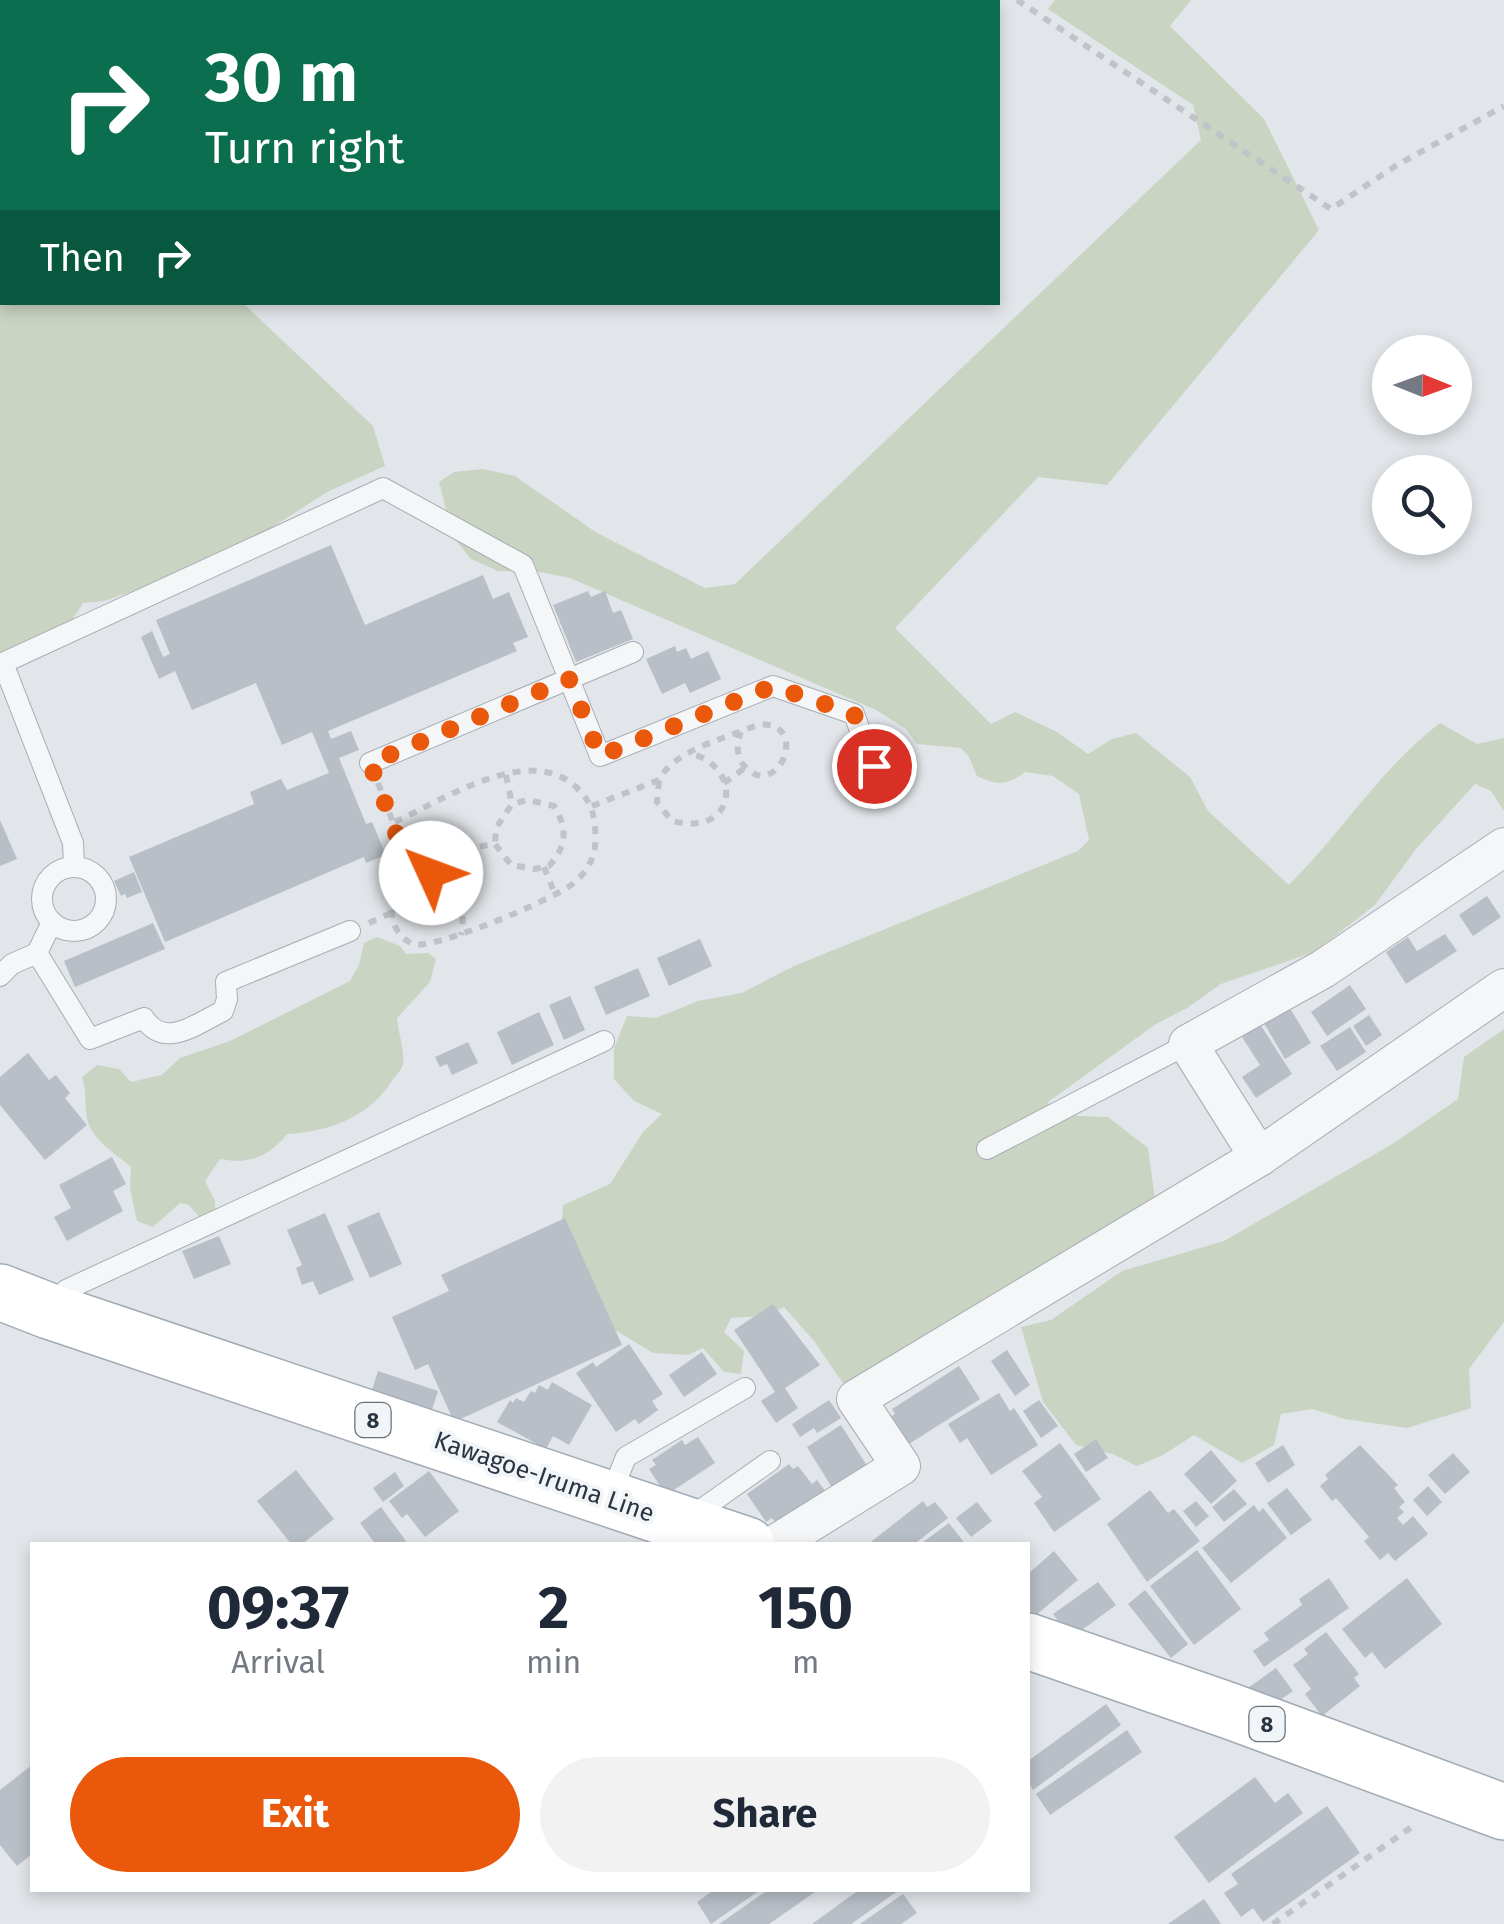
<!DOCTYPE html>
<style>
:root{--surface:#fff;--page:#f2f2f3;--text:#1f2937;--muted:#747a83;--accent:#ea580c}
body{margin:0;font-family:"Fira Sans",sans-serif;background:var(--page);color:var(--text);height:100vh;display:flex;flex-direction:column;font-size:38px;white-space:nowrap}
*{box-sizing:border-box;margin:0}
p{font-size:32px;color:var(--muted)}
.icon{flex:none;width:55px;height:55px;fill:none;stroke:currentColor;stroke-width:2;stroke-linecap:round;stroke-linejoin:round}
.map{position:relative;flex:1;overflow:hidden}
.sheet{position:absolute;left:30px;top:1542px;width:1000px;height:350px;display:flex;flex-direction:column;background:var(--surface);border-radius:0px;box-shadow:0 5px 15px #0003}
.sheet>*{flex:none}
.banner{position:absolute;left:0px;top:0px;width:1000px;height:305px;box-shadow:0 5px 15px #0003;background:#0b6e4f;color:#fff;overflow:hidden}
.needle{width:65px;rotate:91deg}
.tools{position:absolute;left:1372px;top:335px;display:grid;gap:20px}
.tools a{display:grid;place-items:center;width:100px;height:100px;border-radius:50%;background:var(--surface);box-shadow:0 5px 15px #0003;font-size:50px}
.pin{position:absolute;display:grid;place-items:center;width:85px;height:85px;color:#fff;margin:-42px;border:5px solid #fff;border-radius:50%;box-shadow:0 2px 10px #0007}
.me{position:absolute;width:110px;margin:-55px;rotate:313deg;stroke-linejoin:round;filter:drop-shadow(0 0 8px #0008)}
.turn{display:flex;align-items:center;gap:35px;height:210px;padding:0 40px;font-size:45px}
.turn .icon{width:130px;height:130px;stroke-width:2.5}
.turn b{display:block;font-size:70px;line-height:85px}
.then{display:flex;align-items:center;height:95px;padding:0 40px;background:#0003;gap:20px;font-size:38px}
.eta{display:flex;justify-content:space-evenly;align-items:center;height:170px;text-align:center}
.eta b{font-size:60px;font-weight:700;line-height:70px}
.action{display:flex;gap:20px;margin-top:auto;padding:20px 40px}
.action a{flex:1;height:115px;border-radius:60px;background:var(--accent);color:#fff;font-size:40px;font-weight:700;line-height:115px;text-align:center}
.action a+a{background:var(--page);color:var(--text)}
.map>svg:first-child{display:block}
.green{fill:#c9d4c3}
.building{fill:#b9bfc7}
.lines{fill:none;stroke-linecap:round;stroke-linejoin:round}
.lane-casing{stroke:#a7adb4;stroke-width:22}
.street-casing{stroke:#a7adb4;stroke-width:40}
.primary-casing{stroke:#a1abb6;stroke-width:58}
.path{stroke:#c0c4c9;stroke-width:6;stroke-dasharray:8 8;stroke-linecap:butt}
.lane{stroke:#f5f6f8;stroke-width:20}
.street{stroke:#f5f6f8;stroke-width:38}
.primary{stroke:#fff;stroke-width:55}
.route{stroke:#ea580c;stroke-width:18;stroke-dasharray:0 32.4}
.labels{text-anchor:middle;dominant-baseline:central;stroke-width:8;stroke-linejoin:round;paint-order:stroke}
.shield{fill:#f2f5f7;stroke:#666f78;stroke-width:2.5}
.shield-label{font-size:22px;font-weight:bold;fill:#2a3542}
.street-label{font-size:25px;fill:#2a3542;stroke:#f2f5f7}
</style>
<div class="map">
<svg width="1504" height="1924" viewBox="0 0 1504 1924">
<rect width="100%" height="100%" fill="#e2e6ea"/>
<g class="green">
<path d="M1055 0H1191L1170 26 1264 119 1319 230 1107 485 1038 477 895 628 991 724 1015 712 1057 732 1088 754 1112 739 1136 733 1190 777 1208 811 1289 885C1342 832 1381 768 1440 723L1477 744 1504 738V811L1491 791 1475 784 1416 849 1375 905 1314 952 1221 984 1187 1008 1156 1024 1048 1102 1054 1115 1108 1117 1148 1148 1156 1206 847 1389 814 1341 784 1307 764 1316 731 1318 724 1332 744 1351 741 1374 724 1372 703 1348 688 1355 653 1353 592 1316 560 1255 563 1205 610 1184 643 1132 662 1114 634 1101 614 1079V1048L627 1016 656 1018 698 1001 742 993 794 966 1078 851 1089 840 1079 794 1053 776 1025 772C1007 785 997 786 977 776L969 757 961 748 917 744 906 729 876 710 570 578 540 572 498 571 471 559 453 537 439 482 454 472 483 469 515 476 597 533 705 588 735 584 1201 140 1193 105 1048 9Z"/>
<path d="M0 106 2 302 243 303 373 426 385 466 327 492 268 530 157 583 104 601 83 603 71 622 0 655Z"/>
<path d="M377 937 400 946 406 954 428 953 436 959 430 982 397 1018C398 1031 405 1052 403 1065 401 1070 397 1074 394 1078 371 1116 330 1132 287 1134 270 1156 249 1165 220 1159L205 1181 215 1201V1212L202 1220 189 1205 180 1203 153 1227 137 1221 130 1189 131 1167C113 1151 86 1137 86 1110 85 1097 86 1090 82 1077L97 1065 119 1069 131 1082 162 1075 180 1058 230 1041 350 981 359 965 364 943Z"/>
<path d="M1504 1029V1322L1469 1369 1471 1408 1407 1428 1345 1419 1312 1409 1281 1414 1274 1445 1242 1463 1194 1435 1163 1455 1137 1466 1113 1454 1076 1445 1043 1402 1021 1327 1051 1320 1122 1271 1224 1241 1394 1143 1458 1099 1464 1057Z"/>
</g>
<g class="building">
<path d="M331 545 365 625 483 575 493 599 509 592 528 637 513 643 517 651 328 731 331 739 351 731 359 750 339 758 366 824 372 822 386 855 366 863 364 857 165 942 129 857 254 804 250 792 281 779 287 790 329 773 312 732 282 745 256 683 192 710 175 671 159 679 141 637 152 631 163 657 170 654 156 620Z"/>
<path d="M588 591 591 597 605 591 613 613 621 610 633 639 576 662 553 605Z"/>
<path d="M675 646 677 652 686 648 691 659 708 651 721 679 690 693 685 683 662 694 646 659Z"/>
<path d="M0 820 17 859 0 866Z"/>
<path d="M134 872 142 892 127 898 125 894 121 896 114 881Z"/>
<path d="M1487 896 1501 917 1473 936 1459 915Z"/>
<path d="M153 923 165 949 75 987 64 961Z"/>
<path d="M1445 934 1457 951 1406 984 1386 952 1408 937 1417 951Z"/>
<path d="M700 939 712 966 669 986 657 958Z"/>
<path d="M638 968 650 996 606 1015 594 987Z"/>
<path d="M1350 985 1366 1009 1327 1036 1311 1012Z"/>
<path d="M570 996 585 1030 564 1040 549 1005Z"/>
<path d="M1288 1005 1311 1043 1285 1059 1262 1020Z"/>
<path d="M539 1012 554 1045 512 1065 497 1032Z"/>
<path d="M1369 1015 1382 1035 1366 1046 1353 1026Z"/>
<path d="M1260 1024 1292 1074 1256 1098 1242 1077 1260 1065 1242 1037Z"/>
<path d="M1350 1027 1366 1052 1337 1071 1320 1046Z"/>
<path d="M468 1042 478 1063 452 1075 447 1064 440 1067 435 1057Z"/>
<path d="M28 1053 49 1080 56 1075 70 1093 65 1098 87 1125 45 1160 0 1105V1077Z"/>
<path d="M112 1157 126 1184 113 1191 123 1211 67 1241 54 1217 71 1208 59 1185Z"/>
<path d="M379 1212 402 1264 370 1278 347 1226Z"/>
<path d="M325 1213 354 1280 319 1295 313 1281 302 1285 296 1268 302 1265 287 1230Z"/>
<path d="M565 1218 622 1345 454 1422 428 1364 415 1370 392 1317 449 1291 441 1275Z"/>
<path d="M219 1236 231 1264 194 1279 182 1251Z"/>
<path d="M773 1304 820 1365 785 1388 798 1408 776 1423 761 1401 775 1392 734 1330Z"/>
<path d="M629 1344 663 1394 652 1401 658 1410 639 1424 635 1419 616 1432 576 1373 593 1362 596 1367Z"/>
<path d="M1007 1350 1030 1385 1015 1396 991 1361Z"/>
<path d="M702 1352 717 1374 684 1397 669 1375Z"/>
<path d="M959 1366 980 1399 909 1444 905 1438 898 1443 884 1421 895 1414 892 1409Z"/>
<path d="M378 1371 438 1391 430 1416 370 1396Z"/>
<path d="M552 1382 592 1405 569 1445 553 1436 546 1449 497 1422 510 1400 513 1403 516 1398 524 1402 531 1391 535 1393 539 1385 548 1390Z"/>
<path d="M999 1393 1010 1411 1014 1408 1038 1445 991 1475 967 1438 960 1443 948 1424Z"/>
<path d="M829 1400 841 1418 817 1433 814 1428 800 1437 792 1424Z"/>
<path d="M1039 1400 1058 1426 1041 1438 1023 1411Z"/>
<path d="M841 1425 871 1472 836 1494 807 1447Z"/>
<path d="M698 1437 715 1463 666 1495 649 1469 656 1465 652 1460 682 1440 685 1445Z"/>
<path d="M1096 1439 1108 1458 1086 1472 1074 1454Z"/>
<path d="M1060 1443 1101 1499 1054 1532 1034 1503 1042 1497 1022 1471Z"/>
<path d="M1283 1445 1295 1465 1268 1483 1255 1463Z"/>
<path d="M1360 1445 1398 1485 1394 1488 1405 1502 1399 1507 1404 1512 1397 1518 1403 1525 1413 1516 1428 1534 1395 1561 1388 1553 1380 1560 1364 1541 1369 1537 1336 1498 1332 1501 1320 1486 1328 1479 1325 1475Z"/>
<path d="M1211 1450 1237 1481 1211 1504 1184 1474Z"/>
<path d="M1453 1453 1470 1472 1445 1494 1428 1475Z"/>
<path d="M789 1464 793 1469 798 1466 812 1484 817 1480 829 1496 781 1531 772 1518 766 1522 747 1494Z"/>
<path d="M296 1470 334 1519 301 1545H292L257 1501Z"/>
<path d="M429 1471 459 1511 425 1537 407 1514 402 1518 389 1501Z"/>
<path d="M395 1472 404 1486 383 1502 373 1488Z"/>
<path d="M1428 1486 1442 1502 1427 1516 1413 1500Z"/>
<path d="M1287 1488 1312 1520 1291 1535 1267 1503Z"/>
<path d="M1234 1489 1247 1504 1224 1522 1212 1507Z"/>
<path d="M1150 1490 1168 1513 1174 1509 1200 1541 1147 1582 1107 1524Z"/>
<path d="M923 1501 927 1507 935 1502 948 1518 913 1545H867Z"/>
<path d="M1196 1501 1209 1516 1196 1527 1183 1511Z"/>
<path d="M977 1502 992 1521 971 1537 956 1518Z"/>
<path d="M1254 1505 1259 1512 1263 1508 1287 1538 1231 1583 1202 1548Z"/>
<path d="M381 1507 406 1541 401 1545H376L360 1523Z"/>
<path d="M949 1523 966 1545H919Z"/>
<path d="M1197 1550 1241 1609 1194 1645 1150 1586Z"/>
<path d="M1054 1551 1078 1580 1030 1620 1028 1574Z"/>
<path d="M1329 1578 1349 1608 1264 1667 1253 1651 1269 1640 1264 1633 1302 1605 1299 1599Z"/>
<path d="M1407 1578 1442 1624 1385 1669 1372 1652 1365 1658 1342 1629Z"/>
<path d="M1098 1582 1116 1605 1071 1638 1053 1614Z"/>
<path d="M1145 1590 1188 1644 1171 1658 1128 1604Z"/>
<path d="M1326 1632 1359 1674 1354 1678 1360 1686 1322 1716 1305 1694 1311 1689 1293 1665 1308 1654 1304 1649Z"/>
<path d="M1276 1668 1293 1691 1269 1708 1259 1705 1248 1688Z"/>
<path d="M1106 1704 1121 1725 1033 1790 1028 1782V1761Z"/>
<path d="M1127 1730 1142 1752 1050 1815 1036 1794Z"/>
<path d="M32 1765V1854L17 1866 0 1845V1790Z"/>
<path d="M1255 1777 1275 1803 1288 1793 1303 1813 1209 1883 1174 1837Z"/>
<path d="M1327 1806 1360 1853 1263 1922 1253 1908 1241 1917 1224 1893 1238 1884 1231 1874Z"/>
<path d="M714 1890H760L711 1924 697 1902Z"/>
<path d="M768 1890H818L769 1924H719Z"/>
<path d="M859 1890H899L851 1924H812Z"/>
<path d="M903 1894 917 1913 901 1924H860Z"/>
<path d="M1204 1899 1221 1924H1168Z"/>
</g>
<g class="lines">
<g class="lane-casing">
<g id="lane">
<path d="M370 763 633 652"/>
<path d="M74 866 73 843 3 663 383 488 523 565 600 756 773 686 854 714 873 766"/>
<circle cx="74" cy="899" r="32"/>
<path d="M37 953 90 1039 144 1018C164 1050 196 1024 223 1011L227 999 226 982 350 931"/>
<path d="M0 976 12 964 37 953 52 922"/>
<path d="M987 1149 1188 1044"/>
<path d="M54 1306 66 1290 604 1041"/>
<path d="M609 1499 626 1457 745 1388"/>
<path d="M697 1523 702 1509 770 1461"/>
</g>
</g>
<g class="street-casing">
<g id="street">
<path d="M1259 1157 1188 1044 1323 969 1504 847"/>
<path d="M774 1545 901 1466 856 1399 1259 1157 1504 988"/>
</g>
</g>
<g class="primary-casing">
<g id="primary">
<path d="M0 1292 49 1311 747 1545"/>
<path d="M1028 1641 1230 1711 1504 1812"/>
</g>
</g>
<g class="path">
<path d="M1017 0 1331 209 1397 165 1504 106"/>
<path d="M506 775 512 804"/>
<path d="M659 781 657 802 672 821C739 838 742 765 691 754"/>
<path d="M378 783 413 875"/>
<path d="M724 783 746 767"/>
<path d="M592 806 659 780C675 749 725 739 757 725 814 718 776 808 742 763 736 754 737 742 741 732"/>
<path d="M395 822C443 800 530 742 577 788 587 798 592 806 594 820 598 846 595 864 575 882 558 898 432 951 413 944 379 930 388 872 426 873 461 874 466 906 461 935"/>
<path d="M544 867 555 894"/>
<path d="M447 879C455 856 471 846 495 844L511 865 535 869 549 866C567 846 568 829 554 806L528 800 512 804 496 828 495 844"/>
<path d="M369 923 391 913"/>
<path d="M1273 1924 1416 1824"/>
</g>
<use href="#lane" class="lane"/>
<use href="#street" class="street"/>
<use href="#primary" class="primary"/>
</g>
<g class="lines">
<path class="route" d="M431 873 412 876 370 763 569 679 600 756 773 686 854 714 874 766"/>
</g>
<g class="labels">
<g class="shield">
<rect x="355.5" y="1403" width="35" height="34" rx="8"/>
<rect x="1249.5" y="1707" width="35" height="34" rx="8"/>
</g>
<g class="shield-label">
<text x="373" y="1420">8</text>
<text x="1267" y="1724">8</text>
</g>
<g class="street-label">
<text transform="translate(544 1477) rotate(19)">Kawagoe-Iruma Line</text>
</g>
</g>
</svg>
<div class="tools">
<a><svg class="needle" viewBox="-14 -14 28 28"><path d="M0-13l5 13h-10z" fill="#e53935"/><path d="M0 13l5-13h-10z" fill="#747a83"/></svg></a>
<a><svg class="icon" aria-label="search" viewBox="0 0 24 24"><circle cx="10" cy="10" r="6"/><path d="M15 15l6 6"/></svg></a>
</div>
<div class="pin" style="left:874px;top:766px;background:#d93025"><svg class="icon" aria-label="arrive" viewBox="0 0 24 24"><path d="M6 21V4h12l-3 4 3 4H6"/></svg></div>
<svg class="me" style="left:431px;top:873px" viewBox="-20 -20 40 40"><circle r="19" fill="#fff"/><path d="M0-13L10 11 0 6-10 11z" fill="#ea580c"/></svg>
<div class="banner">
<div class="turn"><svg class="icon" aria-label="right" viewBox="0 0 24 24"><path d="M7 20v-9h11M14 6l5 5-5 5"/></svg><div><b>30 m</b>Turn right</div></div>
<div class="then">Then<svg class="icon" aria-label="right" viewBox="0 0 24 24"><path d="M7 20v-9h11M14 6l5 5-5 5"/></svg></div>
</div>
<section class="sheet">
<div class="eta">
<div><b>09:37</b><p>Arrival</p></div>
<div><b>2</b><p>min</p></div>
<div><b>150</b><p>m</p></div>
</div>
<div class="action"><a>Exit</a><a>Share</a></div>
</section>
</div>
